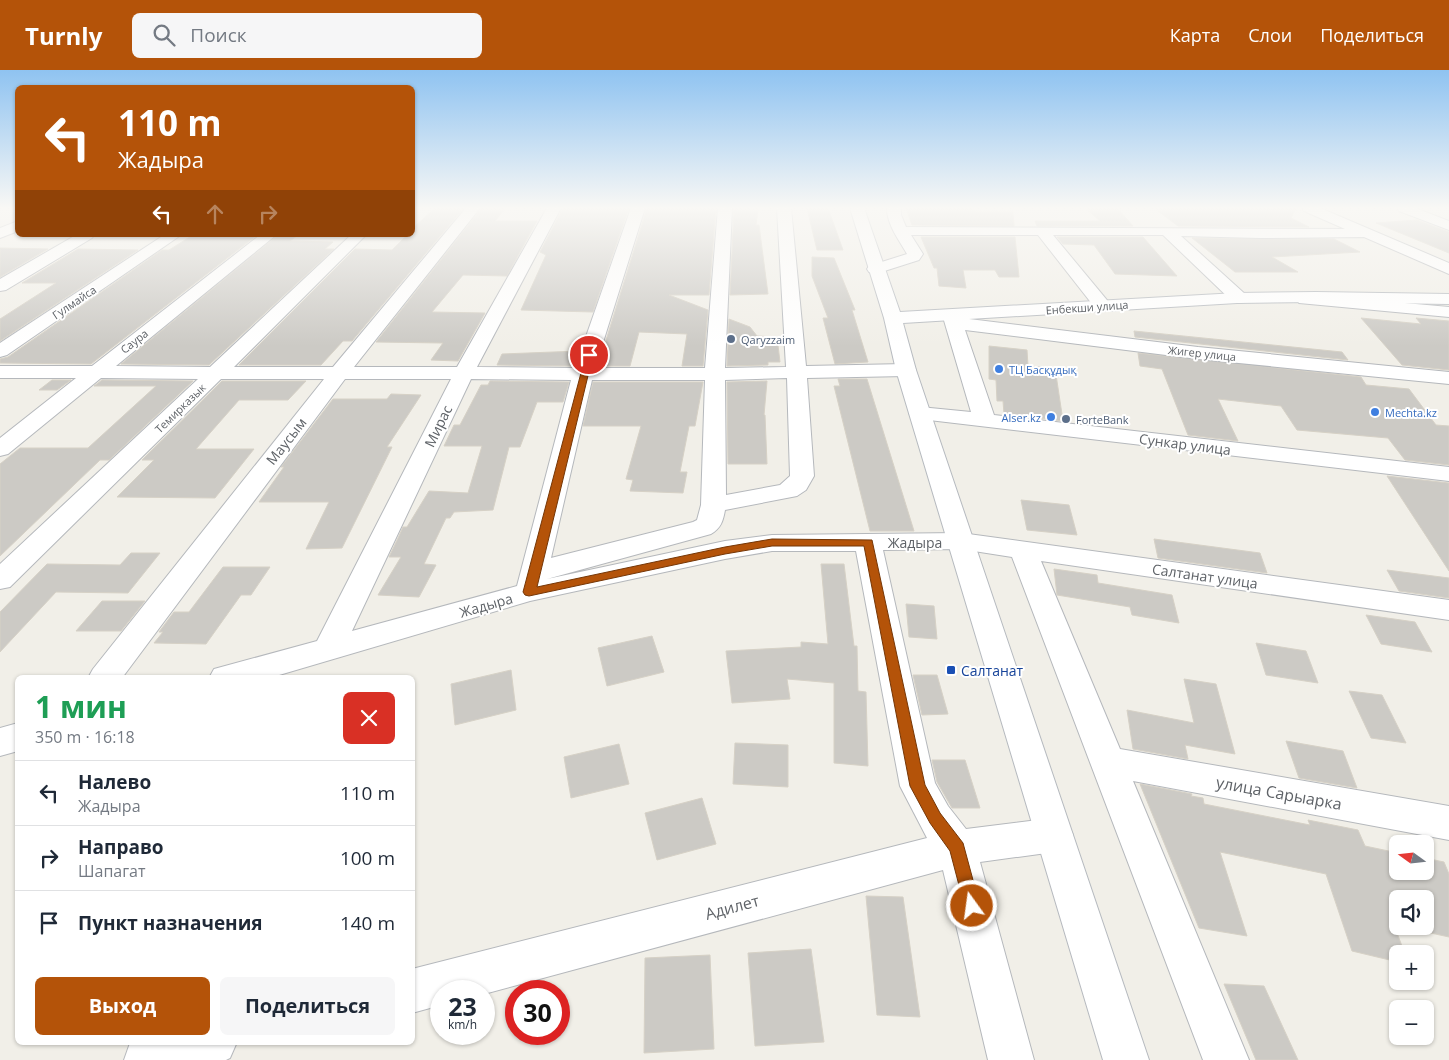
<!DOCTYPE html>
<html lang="ru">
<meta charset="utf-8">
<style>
:root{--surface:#fff;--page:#f6f6f7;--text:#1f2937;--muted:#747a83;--line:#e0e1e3;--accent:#b45309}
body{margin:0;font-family:"Open Sans",sans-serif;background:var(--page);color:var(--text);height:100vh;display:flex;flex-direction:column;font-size:19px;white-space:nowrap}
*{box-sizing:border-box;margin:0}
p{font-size:16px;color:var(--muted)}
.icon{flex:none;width:28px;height:28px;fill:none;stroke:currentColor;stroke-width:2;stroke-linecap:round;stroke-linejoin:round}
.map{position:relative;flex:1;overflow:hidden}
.details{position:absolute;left:15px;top:605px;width:400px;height:370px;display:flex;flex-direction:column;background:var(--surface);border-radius:8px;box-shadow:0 1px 4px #0004}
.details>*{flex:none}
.top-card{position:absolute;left:15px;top:15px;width:400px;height:152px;border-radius:8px;box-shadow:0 1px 4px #0004;background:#b45309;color:#fff;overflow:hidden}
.needle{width:32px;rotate:285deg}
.fabs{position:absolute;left:1389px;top:765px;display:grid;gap:10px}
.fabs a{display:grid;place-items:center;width:45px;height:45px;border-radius:8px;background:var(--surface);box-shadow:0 1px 4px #0004;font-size:25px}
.speed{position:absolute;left:430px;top:910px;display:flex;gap:10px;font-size:25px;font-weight:700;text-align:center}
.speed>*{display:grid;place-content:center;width:65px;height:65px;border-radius:50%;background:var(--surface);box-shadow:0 1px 4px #0004;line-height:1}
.speed small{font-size:12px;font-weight:400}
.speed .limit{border:8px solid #d22;background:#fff;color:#111}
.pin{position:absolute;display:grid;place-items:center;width:42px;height:42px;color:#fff;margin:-21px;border:2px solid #fff;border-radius:50%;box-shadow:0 1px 5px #0007}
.me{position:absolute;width:55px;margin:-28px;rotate:346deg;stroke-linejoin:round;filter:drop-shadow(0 0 4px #0008)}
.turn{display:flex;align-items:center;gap:18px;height:105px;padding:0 20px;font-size:22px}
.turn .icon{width:65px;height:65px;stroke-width:2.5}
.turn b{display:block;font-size:35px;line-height:42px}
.lanes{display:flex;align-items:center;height:48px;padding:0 20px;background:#0003;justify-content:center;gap:25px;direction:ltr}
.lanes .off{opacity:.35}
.round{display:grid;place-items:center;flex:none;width:52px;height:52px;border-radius:8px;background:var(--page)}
.headline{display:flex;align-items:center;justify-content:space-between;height:85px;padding:0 20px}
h1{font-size:30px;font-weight:700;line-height:38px;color:#1e9e55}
.action{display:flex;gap:10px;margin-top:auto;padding:10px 20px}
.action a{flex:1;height:58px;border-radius:8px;background:var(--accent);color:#fff;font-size:20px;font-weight:700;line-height:58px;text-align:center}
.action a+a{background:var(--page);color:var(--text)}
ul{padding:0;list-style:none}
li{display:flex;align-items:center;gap:15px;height:65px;padding:0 20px;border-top:1px solid var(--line)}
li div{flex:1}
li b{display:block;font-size:19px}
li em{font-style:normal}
header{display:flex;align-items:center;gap:30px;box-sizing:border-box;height:70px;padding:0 25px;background:var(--accent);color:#fff}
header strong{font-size:24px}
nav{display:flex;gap:28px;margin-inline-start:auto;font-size:18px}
.search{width:350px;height:45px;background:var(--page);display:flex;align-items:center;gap:12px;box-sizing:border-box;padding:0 18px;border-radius:8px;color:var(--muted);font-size:19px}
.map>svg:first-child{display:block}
.building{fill:#cccac5;stroke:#d6d1c6}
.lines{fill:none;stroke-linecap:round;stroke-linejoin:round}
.street-casing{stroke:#b5b8bc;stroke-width:2}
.secondary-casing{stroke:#b6babf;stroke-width:2}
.street{fill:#fff;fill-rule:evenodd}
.secondary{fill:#fff;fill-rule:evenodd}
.route{fill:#b45309;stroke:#753606}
.service-dot{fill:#5c6f8a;stroke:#fff;stroke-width:2}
.shop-dot{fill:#3f7fe0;stroke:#fff;stroke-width:2}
.transit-dot{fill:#1a4fb4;stroke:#fff;stroke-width:2}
.labels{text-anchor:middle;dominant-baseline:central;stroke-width:4;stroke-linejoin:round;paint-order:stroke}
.far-street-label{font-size:11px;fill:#5f6368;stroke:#fff}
.far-service-label{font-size:11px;fill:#4e5e75;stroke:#fff;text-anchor:start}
.far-shop-label{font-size:11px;fill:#366cbe;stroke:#fff;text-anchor:start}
.street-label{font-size:14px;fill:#5f6368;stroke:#fff}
.transit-label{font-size:14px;fill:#164399;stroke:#fff;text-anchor:start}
.near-street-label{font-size:16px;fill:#5f6368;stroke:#fff}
</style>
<header>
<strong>Turnly</strong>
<div class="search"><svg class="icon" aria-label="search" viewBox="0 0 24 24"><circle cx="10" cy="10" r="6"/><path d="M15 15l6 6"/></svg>Поиск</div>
<nav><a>Карта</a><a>Слои</a><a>Поделиться</a></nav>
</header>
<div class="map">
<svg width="1449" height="990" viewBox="0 0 1449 990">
<rect width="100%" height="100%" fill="#f1efe8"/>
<g class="building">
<path d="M435 138 463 139 352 271H343L321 295H239L355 179 392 180 407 165H412V159Z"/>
<path d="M563 138H629L593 242 521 240 546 185 540 182Z"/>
<path d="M647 138 716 139 709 225H669L708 240 703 296H682L687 264 639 262 630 296H598Z"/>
<path d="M807 138H828L843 180H817Z"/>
<path d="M906 138H973L975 142H1013L1014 156 912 155Z"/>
<path d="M1085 138H1117L1133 156H1037L1035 151H1100Z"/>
<path d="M1154 138H1296L1291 148 1309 157 1178 156Z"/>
<path d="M481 139 504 140 495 151H537L507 206 463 205 432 242 485 243 458 291 431 290 443 273 376 272Z"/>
<path d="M734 139 758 140 756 155H759L768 224 730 225Z"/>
<path d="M1417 150 1449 162V183L1376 153Z"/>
<path d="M193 165H257L91 294 0 293V289L8 287 162 180H169Z"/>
<path d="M278 165H298L290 171 333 172 325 179H334L209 295 121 294Z"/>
<path d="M921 167H1015L1019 207H999L995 200H963L966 218 939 216 937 198H934Z"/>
<path d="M1057 167H1143L1177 206 1115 204 1094 175 1063 174Z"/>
<path d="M1192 168 1334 169 1360 182 1272 187 1298 202H1235Z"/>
<path d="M0 178 48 179 0 207Z"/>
<path d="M78 179 138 180 0 271V249L56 213H22Z"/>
<path d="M812 187 834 188 855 240H852L868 292 835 294 823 248H828L812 206Z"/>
<path d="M1361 248 1421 254 1416 248 1449 251V300L1402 295Z"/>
<path d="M729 249 750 257 757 266 777 267 780 292H768V295L727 296Z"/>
<path d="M1134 261 1342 282 1348 290 1135 267Z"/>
<path d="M989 276 1027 280 1028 296 1055 298 1063 351 1004 344 1003 331H997L996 310 989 309Z"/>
<path d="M579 281 574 296 497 295 502 284Z"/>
<path d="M1138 283 1361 307 1366 315 1409 319 1436 355 1449 356V395L1405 390 1388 368 1297 360 1281 336 1218 329 1238 371 1188 365 1162 299 1140 296Z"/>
<path d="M838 309H867L914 461H870L834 316H840Z"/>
<path d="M52 310H71L57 320H39Z"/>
<path d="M102 310 193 311 109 390H100L0 486V394L20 378H88L156 316H94Z"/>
<path d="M222 311H306L288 330H239L196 379H254L215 428 117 427 154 390H142Z"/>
<path d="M490 311 569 312 563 332H537L520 377H509L493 440 454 442 450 448H446L424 494 436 495 419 527 378 525 401 487H389L399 466 403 457H407L429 421 468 423 482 376H444L454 355H460L481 315H488Z"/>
<path d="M767 311 764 345H765L767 394H728L727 312Z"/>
<path d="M593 312H703L695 356H689L680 402H687L683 423 630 421 633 410 626 409 641 356H583Z"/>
<path d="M391 324 421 325 387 377H392L342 478 306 479 329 432H259L284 397H281L333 329H387Z"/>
<path d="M1387 406 1449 413V501Z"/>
<path d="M1021 430 1069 435 1077 465 1027 460Z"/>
<path d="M1154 469 1260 483 1267 503 1158 488Z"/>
<path d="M131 483H160L128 523 56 522 0 582V542L47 494 120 495Z"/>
<path d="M821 494H844L854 576H857L858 621 866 622 868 696 834 693V613L787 609 790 629 732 633 726 581 801 577V572L828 574Z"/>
<path d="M223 497H270L251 525H241L206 574 154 573 163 562H159L174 542H189Z"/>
<path d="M1054 499 1097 505 1098 513 1172 525 1179 553 1132 545 1130 537 1057 525Z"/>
<path d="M1387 500 1449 508V528L1399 521Z"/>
<path d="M102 531H145L121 561H76Z"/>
<path d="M906 534 934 536 937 569 909 567Z"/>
<path d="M1366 545 1415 552 1432 582 1381 574Z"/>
<path d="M652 566 664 602 607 616 598 578Z"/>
<path d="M1256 573 1306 581 1318 613 1266 605Z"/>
<path d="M511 600 516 640 455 655 451 614Z"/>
<path d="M913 605H937L948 644 922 645Z"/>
<path d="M1184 609 1216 614 1235 684 1185 675 1188 689 1133 679 1127 640 1194 653Z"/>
<path d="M1349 621 1382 625 1406 673 1371 668Z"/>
<path d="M1286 671 1343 681 1357 718 1299 708Z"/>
<path d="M735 673 788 675V717L733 714Z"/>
<path d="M619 674 629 714 571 728 564 687Z"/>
<path d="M932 690H965L980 738H952L937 712Z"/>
<path d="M1140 714 1192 724 1191 726 1203 728 1204 734 1310 755 1308 750 1358 760 1365 776 1398 783V801H1425V788L1444 792 1449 804V867L1399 856H1425V829H1398V856L1394 855 1405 884H1398V892L1352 881 1326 804 1220 782 1247 866 1199 858Z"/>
<path d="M702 728 716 774 657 790 645 743Z"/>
<path d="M866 826 903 827 920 947 877 945Z"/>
<path d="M811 879 824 972 755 976 748 883Z"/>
<path d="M710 885 714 979 644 983 645 888Z"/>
<path d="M1224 914 1264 916 1298 990H1256Z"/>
</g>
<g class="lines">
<g class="street-casing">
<g id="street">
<path d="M466 138H480L354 297H457L547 138H561L477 297 575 298 631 138H645L595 298H705L718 138H732L725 298 786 297 777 138H791L806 296 906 294 913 296 916 300 913 304 906 306 807 308 814 406 806 420 797 426 725 440C723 451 721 458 711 464L547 509 725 471 772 465 961 463 1449 530V550L1041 491 1120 679 1449 736V770L1133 711 1249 990H1203L1012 487 961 479 883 480 935 713 948 736 966 759 1054 748 1067 753 1073 765 1067 777 1054 782 980 792 1034 990H988L943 800 484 924V921H441V935L412 943V899L927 768 900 716 856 481H772L725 489 530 531 269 608H209L214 599 317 571 451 309H345L122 608H88L93 599 324 309H221L10 517 0 519V494L198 309 101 308 8 384 0 386V368L76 308H0V296H92L260 165H276L116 296 210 297 351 165H366L234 297H333ZM787 308 790 406 780 415 726 425 725 310ZM471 309 571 310 517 516 352 561ZM592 310H705L701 435 697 450 693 452 551 488Z"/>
<path d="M887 138H901V145L906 157 1345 159 1304 141 1302 138H1320L1449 193V204L1364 167 1260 168 1181 166 1245 224 1248 228 1245 232 1239 233 1233 232 1163 165H1053L1111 235 1108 239 1102 240 1096 239 1038 165H911L923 184 919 190 875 204 869 202 867 199 869 196 907 184C899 170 887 155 887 138Z"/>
<path d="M1397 138H1415L1449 151V160L1399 141Z"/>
<path d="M18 151V161L0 168V158Z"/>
<path d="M76 165H94L92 168 6 220 0 221V209Z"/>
<path d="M164 165H181L7 285 0 287V273Z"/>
<path d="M1305 224 1449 237V247L1299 233 1296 229 1299 225Z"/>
<path d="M952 242 958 243 961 248 1198 277 1449 302V314L1198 289 965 260 994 345 1449 397V411L912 348 909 343 912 338 920 337 971 342 943 247 946 243Z"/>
<path d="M18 653V681L0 686V658Z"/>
<path d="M133 972H237L230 988 226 990H124L130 973Z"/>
</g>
</g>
<g class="secondary-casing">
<path id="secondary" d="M850 138H864L900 242 1237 223 1316 222 1449 224V234L1316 232 1237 233 903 253 916 300 1149 990H1103L896 300 884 248Z"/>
</g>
<use href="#street" class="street"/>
<use href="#secondary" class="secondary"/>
</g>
<linearGradient id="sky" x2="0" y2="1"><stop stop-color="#8fc3f1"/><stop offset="0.5" stop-color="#f9f8f5"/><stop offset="1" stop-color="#f9f8f5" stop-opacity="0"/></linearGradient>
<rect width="1449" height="276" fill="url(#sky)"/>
<path class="route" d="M586 284 593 285 537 517 725 477 772 469 872 470 925 715 940 743 963 773 980 836 978 842 972 844 966 842 950 781 930 753 910 716 864 476H772L725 484 529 526 525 525 523 522Z"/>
<g class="service-dot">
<circle cx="731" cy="269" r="5"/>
<circle cx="1066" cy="349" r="5"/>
</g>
<g class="shop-dot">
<circle cx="999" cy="299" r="5"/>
<circle cx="1375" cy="342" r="5"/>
<circle cx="1051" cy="347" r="5"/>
</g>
<rect class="transit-dot" x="946" y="595" width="10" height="10" rx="2.5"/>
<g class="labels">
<g class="far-street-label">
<text transform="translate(74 232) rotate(-34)">Гулмайса</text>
<text transform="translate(1087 237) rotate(-4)">Енбекши улица</text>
<text transform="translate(134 271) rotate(-38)">Саура</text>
<text transform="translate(1202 283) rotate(6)">Жигер улица</text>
<text transform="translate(180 338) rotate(-44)">Темирказык</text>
</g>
<g class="far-service-label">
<text x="741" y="269">Qaryzzaim</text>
<text x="1076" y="349">ForteBank</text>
</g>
<g class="far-shop-label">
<text x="1009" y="299">ТЦ Басқұдық</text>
<text x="1385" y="342">Mechta.kz</text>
<text x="1041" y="347" text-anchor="end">Alser.kz</text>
</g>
<g class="street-label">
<text transform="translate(438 356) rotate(-64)">Мирас</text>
<text transform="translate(286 371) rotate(-52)">Маусым</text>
<text transform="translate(1185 374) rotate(7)">Сункар улица</text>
<text x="915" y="472">Жадыра</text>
<text transform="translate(1205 506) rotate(8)">Салтанат улица</text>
<text transform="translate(486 535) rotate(-16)">Жадыра</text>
</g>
<g class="transit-label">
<text x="961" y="600">Салтанат</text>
</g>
<g class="near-street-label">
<text transform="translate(1279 723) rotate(10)">улица Сарыарка</text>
<text transform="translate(732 837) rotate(-15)">Адилет</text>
</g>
</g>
</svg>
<div class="fabs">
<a><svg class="needle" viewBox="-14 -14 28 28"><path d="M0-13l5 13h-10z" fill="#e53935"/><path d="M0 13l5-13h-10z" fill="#747a83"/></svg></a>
<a><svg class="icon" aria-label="sound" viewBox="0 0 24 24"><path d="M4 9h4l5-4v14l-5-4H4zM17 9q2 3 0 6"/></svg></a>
<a>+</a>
<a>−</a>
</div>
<div class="speed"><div>23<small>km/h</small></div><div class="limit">30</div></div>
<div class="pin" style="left:589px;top:285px;background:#d93025"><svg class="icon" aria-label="arrive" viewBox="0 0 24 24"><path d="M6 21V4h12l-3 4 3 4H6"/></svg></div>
<svg class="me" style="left:972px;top:836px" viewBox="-20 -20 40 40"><circle r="17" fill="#b45309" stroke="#fff" stroke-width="3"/><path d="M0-11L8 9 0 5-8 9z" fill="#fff"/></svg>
<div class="top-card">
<div class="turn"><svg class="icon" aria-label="left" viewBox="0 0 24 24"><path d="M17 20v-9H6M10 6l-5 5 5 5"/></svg><div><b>110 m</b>Жадыра</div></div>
<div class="lanes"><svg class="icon" aria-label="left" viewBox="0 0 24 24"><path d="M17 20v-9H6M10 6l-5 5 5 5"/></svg><svg class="icon off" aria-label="ahead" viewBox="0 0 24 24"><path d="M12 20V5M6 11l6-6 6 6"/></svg><svg class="icon off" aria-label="right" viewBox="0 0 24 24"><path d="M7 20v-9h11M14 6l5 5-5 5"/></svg></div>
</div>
<section class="details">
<div class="headline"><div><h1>1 мин</h1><p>350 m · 16:18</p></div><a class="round" style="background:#d93025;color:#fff"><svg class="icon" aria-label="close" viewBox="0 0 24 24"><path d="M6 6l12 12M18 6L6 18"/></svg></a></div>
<ul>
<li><svg class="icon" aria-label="left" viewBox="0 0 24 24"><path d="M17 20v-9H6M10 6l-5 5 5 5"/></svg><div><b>Налево</b><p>Жадыра</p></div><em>110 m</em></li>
<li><svg class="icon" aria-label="right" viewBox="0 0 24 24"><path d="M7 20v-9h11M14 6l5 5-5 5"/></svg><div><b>Направо</b><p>Шапагат</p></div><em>100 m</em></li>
<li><svg class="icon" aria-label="arrive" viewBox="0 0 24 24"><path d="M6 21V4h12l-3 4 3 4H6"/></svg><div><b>Пункт назначения</b></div><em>140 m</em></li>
</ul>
<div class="action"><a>Выход</a><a>Поделиться</a></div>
</section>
</div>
